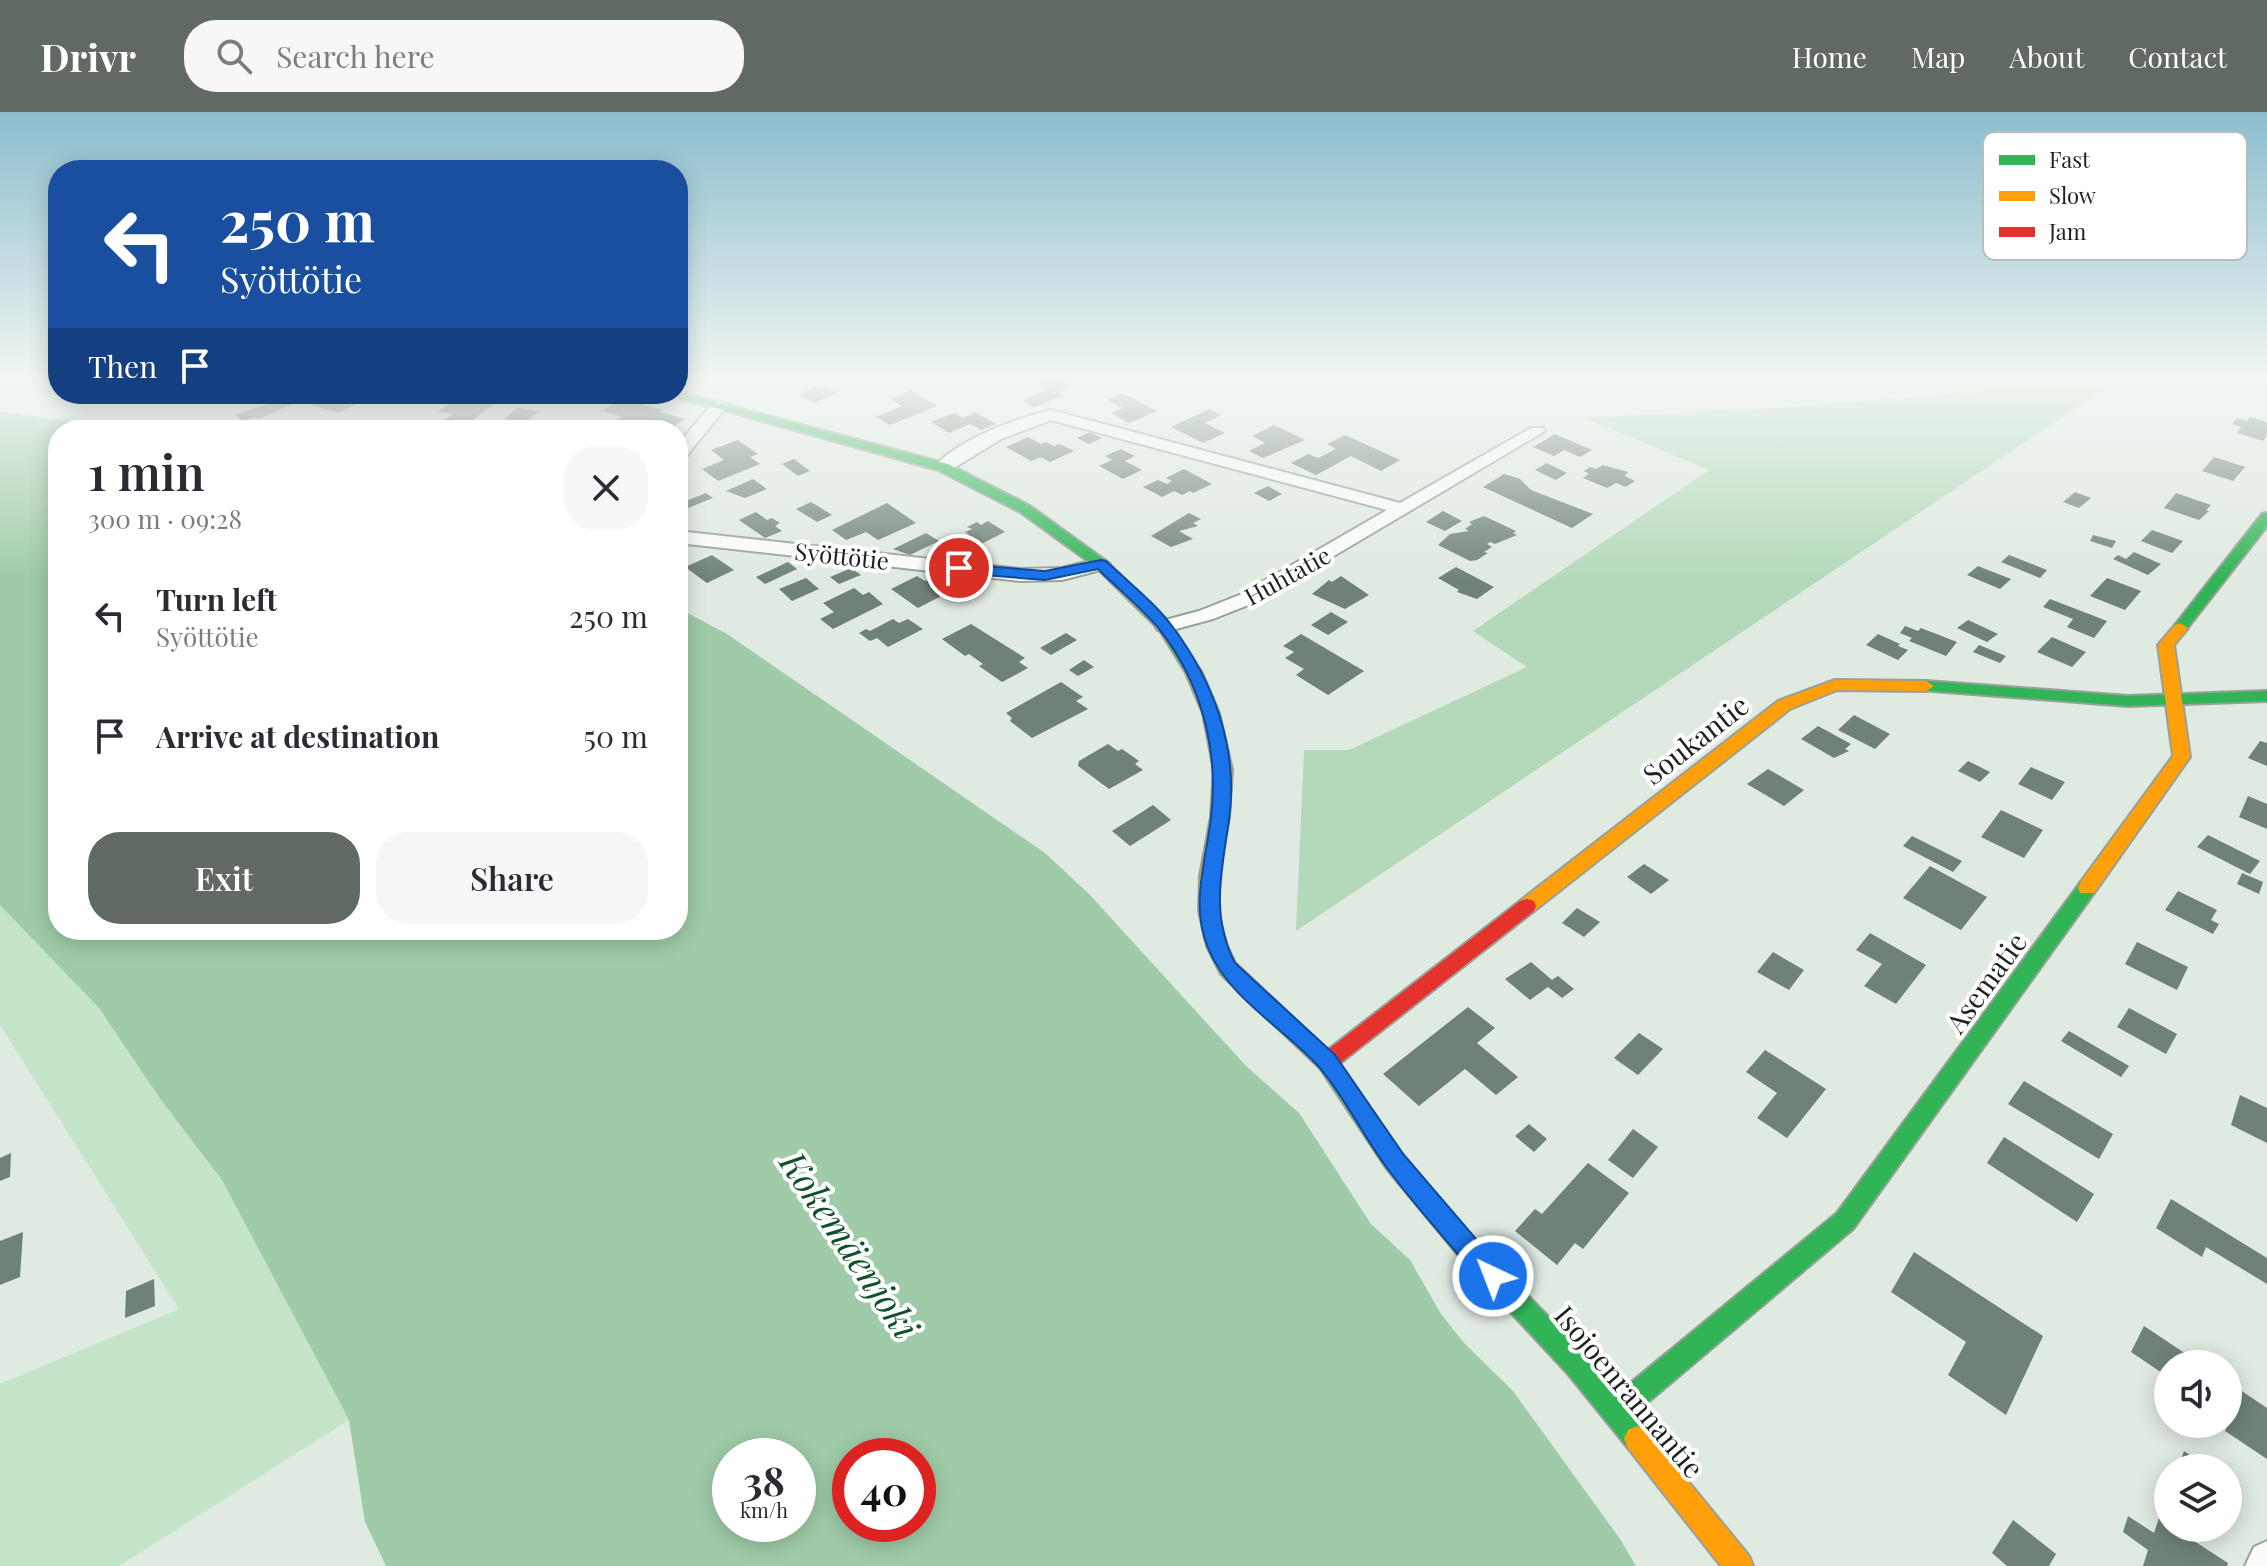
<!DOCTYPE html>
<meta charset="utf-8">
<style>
:root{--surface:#fff;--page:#f7f7f7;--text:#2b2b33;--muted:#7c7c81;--accent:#606962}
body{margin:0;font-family:"Playfair Display",serif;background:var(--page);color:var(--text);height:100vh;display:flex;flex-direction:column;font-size:30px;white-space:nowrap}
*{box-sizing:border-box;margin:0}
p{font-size:26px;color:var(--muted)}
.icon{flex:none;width:44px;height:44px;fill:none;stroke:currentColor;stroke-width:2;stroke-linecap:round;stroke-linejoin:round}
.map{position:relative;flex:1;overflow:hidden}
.drawer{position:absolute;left:48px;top:308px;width:640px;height:520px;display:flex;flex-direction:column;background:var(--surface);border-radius:32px;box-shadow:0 4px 20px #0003}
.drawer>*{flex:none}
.hud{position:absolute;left:48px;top:48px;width:640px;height:244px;border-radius:32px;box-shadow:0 4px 20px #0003;background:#1a4fa0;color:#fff;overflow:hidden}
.controls{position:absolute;left:2154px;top:1238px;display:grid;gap:16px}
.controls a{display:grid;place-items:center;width:88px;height:88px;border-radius:50%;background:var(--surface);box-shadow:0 4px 20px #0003;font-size:40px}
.speed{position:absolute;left:712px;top:1326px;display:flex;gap:16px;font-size:40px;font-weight:700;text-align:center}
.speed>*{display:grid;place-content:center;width:104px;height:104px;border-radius:50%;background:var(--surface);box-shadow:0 4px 20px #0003;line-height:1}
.speed small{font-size:20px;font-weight:400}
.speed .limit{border:12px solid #d22;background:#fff;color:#111}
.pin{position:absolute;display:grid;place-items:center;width:68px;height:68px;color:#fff;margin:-34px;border:4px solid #fff;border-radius:50%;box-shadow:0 2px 8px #0007}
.me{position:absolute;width:88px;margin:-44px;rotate:317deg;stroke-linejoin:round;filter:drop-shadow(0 0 6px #0008)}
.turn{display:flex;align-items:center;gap:28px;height:168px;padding:0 40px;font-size:36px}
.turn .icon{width:104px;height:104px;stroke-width:2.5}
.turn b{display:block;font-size:56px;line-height:68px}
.then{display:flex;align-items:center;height:76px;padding:0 40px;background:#0003;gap:16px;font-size:30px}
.round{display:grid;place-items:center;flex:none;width:84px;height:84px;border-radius:32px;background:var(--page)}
.summary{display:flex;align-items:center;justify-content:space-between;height:136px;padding:0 40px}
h1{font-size:48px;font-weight:600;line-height:60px}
.cta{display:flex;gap:16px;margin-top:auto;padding:16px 40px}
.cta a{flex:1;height:92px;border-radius:32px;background:var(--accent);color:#fff;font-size:32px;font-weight:600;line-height:92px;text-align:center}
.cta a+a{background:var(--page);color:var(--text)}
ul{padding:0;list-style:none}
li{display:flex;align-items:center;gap:24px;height:120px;padding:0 40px}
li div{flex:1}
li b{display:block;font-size:30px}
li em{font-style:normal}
header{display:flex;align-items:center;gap:48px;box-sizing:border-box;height:112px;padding:0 40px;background:var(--accent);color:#fff}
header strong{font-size:38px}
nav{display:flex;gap:44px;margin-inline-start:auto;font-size:28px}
.search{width:560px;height:72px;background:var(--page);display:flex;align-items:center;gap:20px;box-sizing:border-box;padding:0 28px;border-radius:32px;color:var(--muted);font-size:30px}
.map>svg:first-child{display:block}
.built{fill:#d1e4d4}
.green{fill:#c5e5ca}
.forest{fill:#b3d9ba}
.water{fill:#9fcba8;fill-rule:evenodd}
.building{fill:#708276}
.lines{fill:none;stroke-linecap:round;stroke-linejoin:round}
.street-casing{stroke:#98a09a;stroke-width:4}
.fast-casing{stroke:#98a09a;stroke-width:4}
.slow-casing{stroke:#98a09a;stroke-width:4}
.jam-casing{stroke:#98a09a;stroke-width:4}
.street{fill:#fafcfa;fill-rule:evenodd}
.fast{fill:#30b455;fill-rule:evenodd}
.slow{fill:#ff9f0a;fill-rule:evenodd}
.jam{fill:#e5322d;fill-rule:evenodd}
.route{fill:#1a73e8;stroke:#114b97;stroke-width:2}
.labels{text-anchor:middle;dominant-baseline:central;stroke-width:8;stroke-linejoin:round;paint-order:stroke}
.far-street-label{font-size:24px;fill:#1c231d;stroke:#fff}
.street-label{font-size:28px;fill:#1c231d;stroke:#fff}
.near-water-label{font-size:36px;font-style:italic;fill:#0e5226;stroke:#fff}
.key{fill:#fff;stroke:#bbbdbb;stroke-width:2}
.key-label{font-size:22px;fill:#1c231d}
</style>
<header>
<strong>Drivr</strong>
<div class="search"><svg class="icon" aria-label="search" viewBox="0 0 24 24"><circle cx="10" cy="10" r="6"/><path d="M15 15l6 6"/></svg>Search here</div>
<nav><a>Home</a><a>Map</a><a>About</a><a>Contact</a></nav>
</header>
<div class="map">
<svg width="2267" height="1454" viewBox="0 0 2267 1454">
<rect width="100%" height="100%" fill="#dfeae1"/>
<path class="built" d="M1594 265H1871L1737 273H1598Z"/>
<path class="green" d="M0 793 99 896 161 988 222 1068 349 1308 119 1454H0V1272L179 1197 0 913Z"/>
<path class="forest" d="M2033 265H2122L1296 819 1304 638H1349L1527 555 1473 519 1709 358 1585 306 1771 296 1966 281Z"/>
<path class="water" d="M0 300 133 318H58V818H678V496L727 522 1045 741 1089 782 1246 954 1299 1001 1371 1112 1410 1148 1441 1202 1464 1231 1513 1279 1620 1427 1636 1454H386L365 1410 349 1308 222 1068 161 988 99 896 0 793ZM730 1344H798V1412H730ZM850 1344H918V1412H850Z"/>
<g class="building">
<path d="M1046 265H1058L1074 273 1058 280 1064 283 1035 295 1022 288 1048 277 1035 269Z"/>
<path d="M819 274 838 281 813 291 798 282Z"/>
<path d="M910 278 937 294 890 313 876 305 902 294 890 287Z"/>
<path d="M1123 281 1157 299 1129 311 1111 301 1123 296 1107 288Z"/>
<path d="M483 282H498L490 288 498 289 460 318H431L453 302 438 300 456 286 471 288Z"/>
<path d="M329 284 357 291 339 301 311 293Z"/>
<path d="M288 285 295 291 258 307 255 305 243 309 235 303Z"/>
<path d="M623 287 663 298 660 300 685 307 668 318H652L618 308 622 305 602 299Z"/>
<path d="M517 296 539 299 526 310 504 307Z"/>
<path d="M1209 297 1221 303 1205 311 1225 321 1203 331 1171 315Z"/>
<path d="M975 300 996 312 981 318 970 312 949 321 931 310 954 301 963 306Z"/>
<path d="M2250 305 2267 310V323L2263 329 2237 321 2241 315 2232 312 2237 306 2247 309Z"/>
<path d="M1274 313 1305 328 1263 346 1249 339 1265 331 1252 324Z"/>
<path d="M1090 320 1102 326 1089 332 1077 326Z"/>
<path d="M1555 322 1592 338 1580 345 1564 338 1554 344 1533 335Z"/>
<path d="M1345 323 1400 348 1381 359 1351 344 1316 363 1291 351 1308 342 1318 346 1336 337 1327 332Z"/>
<path d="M1028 325 1041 332 1046 330 1054 334 1060 332 1074 339 1050 350 1041 345 1031 349 1006 335Z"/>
<path d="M738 328 758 342 750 345 760 352 718 369 702 357 724 348 711 338Z"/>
<path d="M1121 337 1135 344 1125 349 1142 358 1123 367 1099 354 1112 348 1105 344Z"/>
<path d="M2214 345 2245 355 2233 369 2202 359Z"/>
<path d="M794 347 810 359 798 364 782 352Z"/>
<path d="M1547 351 1567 361 1556 368 1535 358Z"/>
<path d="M1603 353 1628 360 1625 364 1635 369 1626 375 1616 371 1607 376 1583 366 1589 362 1584 359 1590 355 1596 357Z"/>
<path d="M1184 357 1212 372 1193 381 1190 379 1182 383 1174 379 1162 385 1143 375 1158 368 1167 372 1172 369 1166 366Z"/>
<path d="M1504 362 1520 367 1531 378 1593 402 1572 416 1483 375Z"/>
<path d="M753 367 767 377 745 386 726 379Z"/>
<path d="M1268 374 1282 382 1269 389 1254 381Z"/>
<path d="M2075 380 2091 386 2079 396 2063 390Z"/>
<path d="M706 381 713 386 688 396 681 391Z"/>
<path d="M2176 381 2211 393 2206 398 2209 399 2199 408 2164 396Z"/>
<path d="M811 390 832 403 817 410 796 397Z"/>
<path d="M887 391 916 411 878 428 866 420 846 428 832 418Z"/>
<path d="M1443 399 1462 409 1445 419 1426 410Z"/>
<path d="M756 400 767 408 772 406 780 411 775 414 782 419 765 426 739 408Z"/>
<path d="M1189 401 1201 407 1193 411 1198 414 1179 419 1193 427 1171 435 1151 424Z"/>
<path d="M1484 404 1516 419 1513 421 1517 423 1495 432 1490 430 1487 432 1492 435 1484 440 1488 441 1477 448 1470 449 1438 433 1450 422 1469 419 1465 417 1472 412 1469 410Z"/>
<path d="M988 409 1005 420 981 432 965 420 972 417 967 415 977 410 981 413Z"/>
<path d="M2152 418 2183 429 2172 441 2141 429Z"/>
<path d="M926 421 939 429 910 443 893 437Z"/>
<path d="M2093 423 2116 429 2112 436 2090 429Z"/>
<path d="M2134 440 2161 452 2148 463 2113 447 2118 443 2126 447Z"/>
<path d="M712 443 734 458 707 471 685 455Z"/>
<path d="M2009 443 2047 458 2040 466 2001 450Z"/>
<path d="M788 450 797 457 765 472 756 465Z"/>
<path d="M1978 454 2011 467 2000 477 1967 463Z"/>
<path d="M1456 455 1494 475 1477 487 1457 480 1459 478 1438 466Z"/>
<path d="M851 456 861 463 839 472 830 465Z"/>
<path d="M917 464 925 469 933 465 953 478 918 496 891 477Z"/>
<path d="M1341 464 1369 483 1345 497 1312 482 1329 468 1332 470Z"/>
<path d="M806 466 819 477 792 489 779 477Z"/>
<path d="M2107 466 2141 479 2125 498 2090 484Z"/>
<path d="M854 476 863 483 869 480 883 492 833 517 820 507 834 500 823 491Z"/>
<path d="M2050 487 2107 509 2094 526 2067 515 2073 507 2043 495Z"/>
<path d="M1331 500 1348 510 1328 523 1311 513Z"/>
<path d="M893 507 899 511 908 507 923 517 888 535 877 526 870 529 859 521 866 517 870 519Z"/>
<path d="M1968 508 1998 522 1987 530 1957 516Z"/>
<path d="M971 512 1025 546 1019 550 1028 556 1002 570 979 554 983 552 969 542 965 544 942 527Z"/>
<path d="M1905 514 1918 519 1921 516 1957 530 1946 544 1909 529 1912 526 1900 521Z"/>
<path d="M1066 521 1077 528 1051 543 1040 536Z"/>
<path d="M1301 522 1364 559 1328 583 1296 563 1304 557 1285 546 1294 540 1283 534Z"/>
<path d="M1878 522 1900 532 1898 534 1908 538 1898 548 1866 533Z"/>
<path d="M2052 525 2086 540 2072 555 2037 540Z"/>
<path d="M1979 533 2006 544 2000 551 1973 540Z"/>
<path d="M1084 548 1094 555 1078 564 1069 558Z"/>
<path d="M1061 570 1083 585 1076 589 1088 597 1032 626 1010 609 1012 606 1006 601Z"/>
<path d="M1854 603 1890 622 1875 637 1838 618Z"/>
<path d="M1818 614 1851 632 1845 637 1849 639 1834 646 1801 627Z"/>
<path d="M2260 629 2267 631V654L2248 646Z"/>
<path d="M1108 632 1118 639 1122 637 1139 649 1135 652 1143 658 1109 677 1078 654 1079 649Z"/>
<path d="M1968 649 1990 660 1980 670 1958 659Z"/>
<path d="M2031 655 2065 670 2052 688 2018 672Z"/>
<path d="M1768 657 1804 678 1784 694 1747 672Z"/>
<path d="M2248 684 2267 692V717L2239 705Z"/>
<path d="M1153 693 1171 708 1130 734 1112 719Z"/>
<path d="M2001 698 2043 718 2024 746 1981 725Z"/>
<path d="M2208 723 2260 749 2250 762 2197 735Z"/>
<path d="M1912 724 1962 749 1953 760 1903 734Z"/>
<path d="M1644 752 1669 768 1651 782 1627 765Z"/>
<path d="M1930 754 1987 785 1961 818 1903 786Z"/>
<path d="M2242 761 2263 770 2259 782 2237 772Z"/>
<path d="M2178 779 2217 798 2211 808 2219 812 2213 822 2165 798Z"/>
<path d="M1577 796 1600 810 1584 825 1562 811Z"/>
<path d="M1870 821 1926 853 1896 892 1864 874 1882 852 1856 838Z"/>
<path d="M2137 830 2188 855 2177 878 2125 852Z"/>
<path d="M1773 840 1804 858 1789 878 1757 860Z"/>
<path d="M1531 850 1552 868 1558 864 1574 877 1562 886 1548 875 1530 888 1505 867Z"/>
<path d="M1468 895 1495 916 1477 931 1518 965 1496 983 1465 957 1419 994 1383 962Z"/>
<path d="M2129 896 2177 922 2166 942 2117 915Z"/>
<path d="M2069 919 2129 954 2121 965 2061 929Z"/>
<path d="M1639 921 1663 937 1638 963 1614 946Z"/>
<path d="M1765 938 1826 977 1787 1026 1757 1006 1777 981 1746 960Z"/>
<path d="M2024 969 2113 1022 2099 1047 2008 992Z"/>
<path d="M2240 983 2267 996V1031L2231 1013Z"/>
<path d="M1529 1012 1547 1027 1534 1040 1515 1024Z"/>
<path d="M1633 1017 1658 1035 1633 1066 1608 1048Z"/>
<path d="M2004 1025 2094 1082 2077 1110 1987 1051Z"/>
<path d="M11 1041 10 1065 0 1069V1046Z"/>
<path d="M1588 1051 1629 1081 1583 1137 1575 1131 1557 1153 1515 1119 1535 1097 1542 1102Z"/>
<path d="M2171 1087 2267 1146V1172L2206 1135 2202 1145 2156 1116Z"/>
<path d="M23 1120 20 1165 0 1173V1129Z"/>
<path d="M1914 1140 2043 1224 2006 1303 1948 1263 1966 1230 1891 1180Z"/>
<path d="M154 1167 155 1194 125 1206 126 1179Z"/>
<path d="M2144 1214 2201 1252H2168V1265L2131 1240Z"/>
<path d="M2228 1270 2267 1296V1347L2225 1319 2231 1306 2228 1305Z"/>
<path d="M2184 1339 2209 1356H2178Z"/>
<path d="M2128 1404 2154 1421 2159 1406 2168 1412V1416H2174L2228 1451 2227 1454H2143L2148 1438 2123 1420Z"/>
<path d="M2013 1408 2056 1442 2049 1454H2007L1992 1441Z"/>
</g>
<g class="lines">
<g class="street-casing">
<g id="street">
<path d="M719 289 727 294 684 347 678 348V332L713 291Z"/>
<path d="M1051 298 1400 391 1531 316H1543L1545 319 1256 490 1213 507 1165 520 1158 518 1155 514 1158 510 1199 499 1242 482 1387 398 1051 308 1001 327 949 359 943 360 934 355C959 327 1015 307 1051 298Z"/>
<path d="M678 419 1021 457 1062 456 1101 446 1110 452 1108 456 1062 468 1021 469 678 431Z"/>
<path d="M2267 1429V1454H2245L2254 1435Z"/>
</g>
</g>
<g class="fast-casing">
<g id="fast">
<path d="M678 280 948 352 1030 394 1106 449 1170 511 1202 561 1200 564H1188L1159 517 1096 455 1020 400 938 358 666 282Z"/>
<path d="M2267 401V414L2185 519H2175V513L2262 402Z"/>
<path d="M1926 569 2128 584 2267 579V589L2128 594 1920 578 1918 574Z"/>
<path d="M2087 769 2094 771 2096 776 2094 781 1853 1117 1634 1302 1650 1327 1646 1336 1637 1340 1628 1336 1568 1262 1464 1150 1387 1057 1320 956 1221 862 1207 834 1199 799 1202 794H1216L1227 834 1235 851 1334 944 1403 1043 1480 1134 1586 1244 1617 1282 1837 1101 2080 771Z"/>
</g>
</g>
<g class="slow-casing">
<g id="slow">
<path d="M2180 511 2188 516 2174 533 2190 645 2094 781H2080L2078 776 2080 771 2173 644 2158 533 2175 513Z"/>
<path d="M1194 556 1202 561 1219 601 1232 658 1229 705 1218 764 1219 799 1216 804H1202L1199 799 1200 764 1211 705 1214 658 1203 601 1186 561Z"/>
<path d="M1835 568 1926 569 1934 574 1926 579 1837 578 1790 597 1534 799H1520L1518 794 1520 789 1778 589Z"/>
<path d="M1637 1314 1646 1318 1749 1444 1753 1454H1721L1628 1336 1624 1327 1628 1318Z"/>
</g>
</g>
<g class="jam-casing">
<path id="jam" d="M1527 787 1534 789 1536 794 1534 799 1334 956 1327 959 1320 956 1316 950 1320 944 1520 789Z"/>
</g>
<use href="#street" class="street"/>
<use href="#fast" class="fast"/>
<use href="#slow" class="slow"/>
<use href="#jam" class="jam"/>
</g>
<linearGradient id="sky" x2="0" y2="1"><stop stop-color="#8bbdce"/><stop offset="0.57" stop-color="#f1f6f2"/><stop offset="1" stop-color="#f1f6f2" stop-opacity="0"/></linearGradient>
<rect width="2267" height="468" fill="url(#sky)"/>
<path class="route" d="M1101 448 1106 449C1128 470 1154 490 1172 514 1214 570 1239 637 1229 708 1222 758 1210 803 1235 851L1335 943 1403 1042 1501 1156 1505 1164 1501 1173 1493 1176 1484 1173C1452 1134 1417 1097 1387 1056 1363 1024 1345 985 1319 955 1284 916 1228 886 1208 836 1190 793 1206 749 1211 705 1219 639 1201 569 1159 517 1141 495 1118 477 1098 457L1045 468 959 461 951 456 959 452 1045 459Z"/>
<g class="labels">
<g class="far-street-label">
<text transform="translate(842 443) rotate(6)">Syöttötie</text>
<text transform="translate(1287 463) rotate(-29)">Huhtatie</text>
</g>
<g class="street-label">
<text transform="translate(1695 627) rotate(-38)">Soukantie</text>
<text transform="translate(1985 870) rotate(-54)">Asematie</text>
<text transform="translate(1630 1279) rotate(50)">Isojoenrannantie</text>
</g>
<g class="near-water-label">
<text transform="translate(851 1132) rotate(56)">Kokemäenjoki</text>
</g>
</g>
<rect x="1983" y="20" width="264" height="128" rx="12" class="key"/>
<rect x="1999" y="43" width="36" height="10" fill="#30b455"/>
<rect x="1999" y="79" width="36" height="10" fill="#ff9f0a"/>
<rect x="1999" y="115" width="36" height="10" fill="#e5322d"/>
<g class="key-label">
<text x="2049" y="56">Fast</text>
<text x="2049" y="92">Slow</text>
<text x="2049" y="128">Jam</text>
</g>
</svg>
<div class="controls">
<a><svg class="icon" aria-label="sound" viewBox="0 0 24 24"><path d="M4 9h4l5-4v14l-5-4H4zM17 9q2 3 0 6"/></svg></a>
<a><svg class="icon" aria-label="layers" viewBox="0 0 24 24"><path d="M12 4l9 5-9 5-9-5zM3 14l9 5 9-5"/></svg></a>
</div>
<div class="speed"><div>38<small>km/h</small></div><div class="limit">40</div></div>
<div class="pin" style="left:959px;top:456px;background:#d93025"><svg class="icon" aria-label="arrive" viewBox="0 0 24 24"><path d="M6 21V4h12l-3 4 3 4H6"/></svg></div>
<svg class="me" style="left:1493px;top:1164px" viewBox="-20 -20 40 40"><circle r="17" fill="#1a73e8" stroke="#fff" stroke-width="3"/><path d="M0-11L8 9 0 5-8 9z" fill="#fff"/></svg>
<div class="hud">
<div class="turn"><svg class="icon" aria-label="left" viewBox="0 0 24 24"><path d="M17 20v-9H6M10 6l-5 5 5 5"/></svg><div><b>250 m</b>Syöttötie</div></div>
<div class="then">Then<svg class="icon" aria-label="arrive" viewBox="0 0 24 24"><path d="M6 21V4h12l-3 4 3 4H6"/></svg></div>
</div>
<section class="drawer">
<div class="summary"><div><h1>1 min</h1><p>300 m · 09:28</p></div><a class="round"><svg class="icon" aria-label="close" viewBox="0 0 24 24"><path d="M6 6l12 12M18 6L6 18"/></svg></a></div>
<ul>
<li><svg class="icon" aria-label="left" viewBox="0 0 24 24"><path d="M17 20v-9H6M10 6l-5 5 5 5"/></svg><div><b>Turn left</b><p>Syöttötie</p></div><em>250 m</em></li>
<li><svg class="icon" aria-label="arrive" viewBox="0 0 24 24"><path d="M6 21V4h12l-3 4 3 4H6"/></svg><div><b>Arrive at destination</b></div><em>50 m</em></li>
</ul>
<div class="cta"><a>Exit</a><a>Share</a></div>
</section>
</div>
